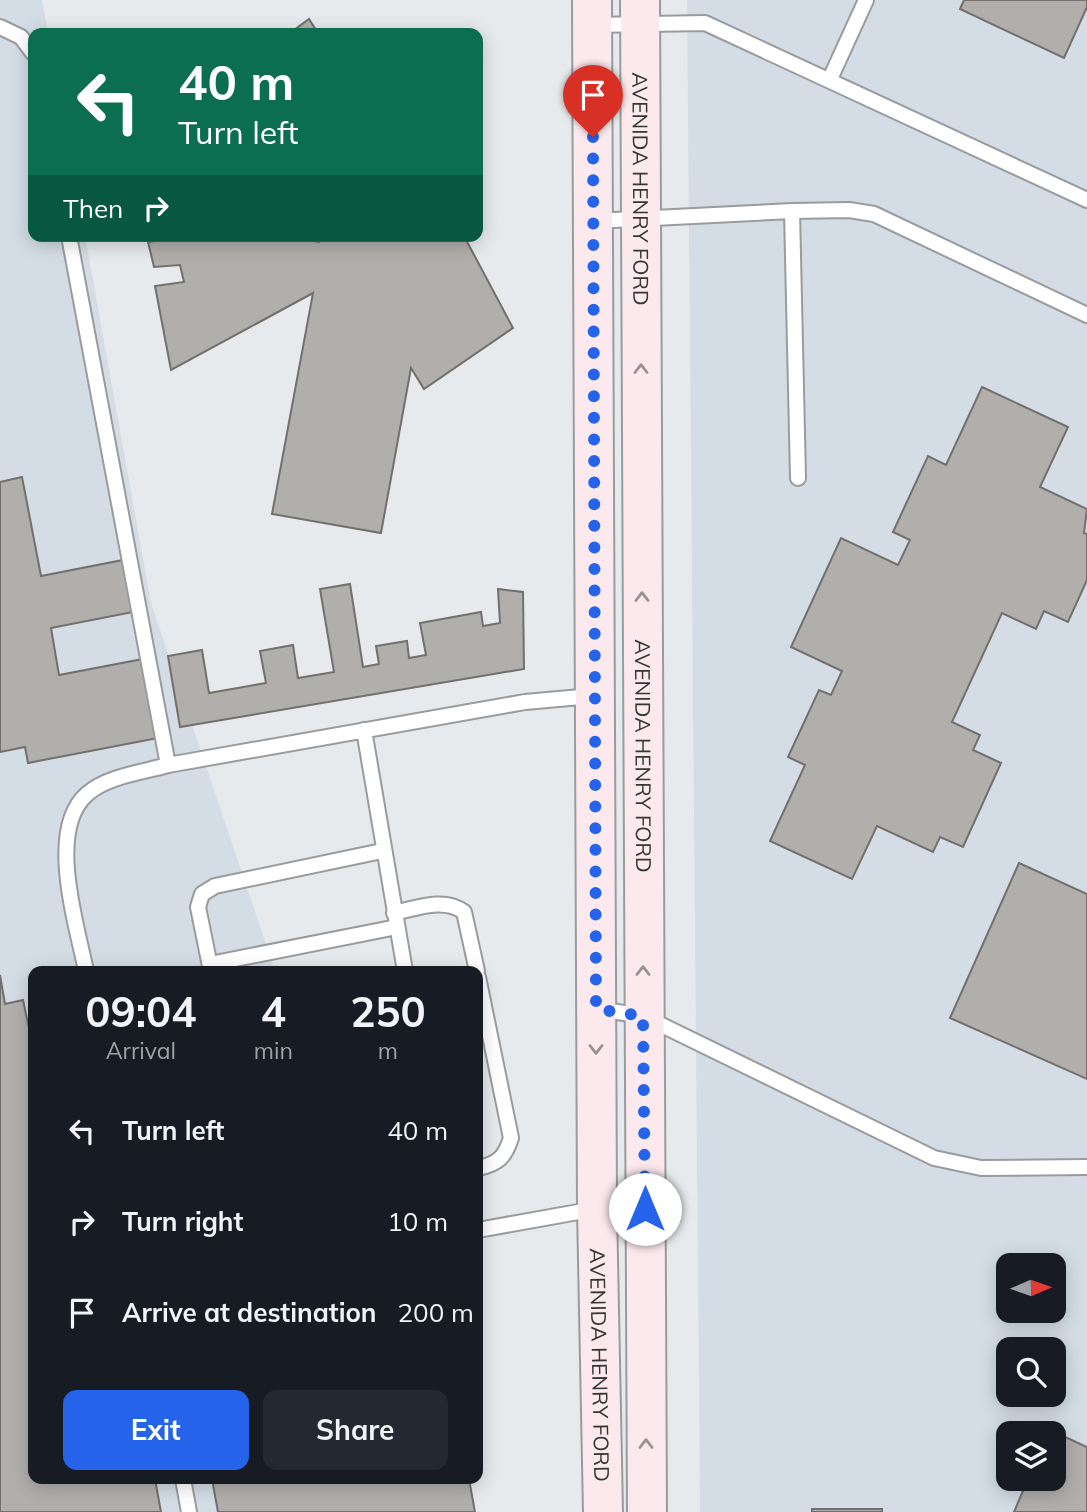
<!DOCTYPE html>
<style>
:root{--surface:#171b24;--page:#242831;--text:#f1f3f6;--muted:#9ea1a6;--accent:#2563eb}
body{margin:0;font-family:Mulish,sans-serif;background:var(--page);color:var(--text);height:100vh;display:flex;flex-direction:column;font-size:26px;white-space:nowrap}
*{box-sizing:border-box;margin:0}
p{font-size:23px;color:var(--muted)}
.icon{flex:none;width:38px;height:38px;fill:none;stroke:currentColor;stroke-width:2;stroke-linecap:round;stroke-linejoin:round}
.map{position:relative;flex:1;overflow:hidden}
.sheet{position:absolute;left:28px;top:966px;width:455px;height:518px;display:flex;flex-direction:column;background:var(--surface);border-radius:14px;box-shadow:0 4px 18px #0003}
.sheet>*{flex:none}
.guide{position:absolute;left:28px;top:28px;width:455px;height:214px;border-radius:14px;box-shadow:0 4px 18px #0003;background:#0b6e4f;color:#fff;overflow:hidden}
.needle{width:46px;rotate:88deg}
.buttons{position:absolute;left:996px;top:1253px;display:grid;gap:14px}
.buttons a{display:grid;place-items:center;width:70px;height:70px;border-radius:14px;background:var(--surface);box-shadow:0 4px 18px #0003;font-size:35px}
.pin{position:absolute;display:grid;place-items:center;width:60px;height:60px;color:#fff;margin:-72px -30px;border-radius:50% 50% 50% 0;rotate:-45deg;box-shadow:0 0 7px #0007}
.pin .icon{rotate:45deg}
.me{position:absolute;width:77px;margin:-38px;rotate:0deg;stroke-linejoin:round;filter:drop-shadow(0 0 5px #0008)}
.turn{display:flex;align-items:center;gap:24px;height:147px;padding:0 35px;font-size:32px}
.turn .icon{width:91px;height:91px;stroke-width:2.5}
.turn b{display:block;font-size:49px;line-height:60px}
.then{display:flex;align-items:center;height:66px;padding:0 35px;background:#0003;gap:14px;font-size:26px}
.eta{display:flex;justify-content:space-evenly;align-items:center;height:119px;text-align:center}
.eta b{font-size:42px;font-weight:700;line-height:49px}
.cta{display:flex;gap:14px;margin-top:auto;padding:14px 35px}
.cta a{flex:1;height:80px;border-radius:14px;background:var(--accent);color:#fff;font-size:28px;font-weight:700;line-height:80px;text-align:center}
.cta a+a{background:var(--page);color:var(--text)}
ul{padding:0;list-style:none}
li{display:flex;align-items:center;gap:21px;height:91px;padding:0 35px}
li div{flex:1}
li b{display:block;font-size:26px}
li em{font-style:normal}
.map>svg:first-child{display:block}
.built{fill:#d4dde5;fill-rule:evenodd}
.building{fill:#b1afac;stroke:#72706d;stroke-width:2}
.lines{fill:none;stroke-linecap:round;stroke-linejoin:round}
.service-casing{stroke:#999c9e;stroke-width:18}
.secondary-casing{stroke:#999c9e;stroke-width:42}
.service{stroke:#fff;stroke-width:14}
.secondary{stroke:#fce9ed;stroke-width:38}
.oneway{stroke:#989092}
.route{stroke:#2563eb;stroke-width:12;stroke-dasharray:0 21.6}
.labels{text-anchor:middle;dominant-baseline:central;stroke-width:5;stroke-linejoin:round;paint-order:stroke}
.street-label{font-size:21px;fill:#353637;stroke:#e7eaec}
</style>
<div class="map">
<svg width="1087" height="1512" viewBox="0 0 1087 1512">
<rect width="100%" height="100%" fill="#e7eaec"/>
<g class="built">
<path d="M0 0H42L48 33H33V236H85L151 603 275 971H33V1479H445L457 1512H0Z"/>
<path d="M687 0H1087V1512H700ZM1008 1265H1054V1311H1008ZM1008 1349H1054V1395H1008ZM1008 1433H1054V1479H1008Z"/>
</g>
<g class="building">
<path d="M964 0H1087V7L1064 58 960 9Z"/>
<path d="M309 19 318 33H290Z"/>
<path d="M200 236H276L319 242 320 236H464L513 328 424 389 411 368 381 533 272 514 313 293 171 370 155 286 184 282 180 265 154 267 148 242Z"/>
<path d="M982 387 1068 427 1040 487 1087 509 1084 533 1087 534V580L1068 622 1044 611 1036 629 1002 613 952 722 980 735 973 750 1001 763 963 847 940 837 933 852 877 826 852 879 770 841 805 765 788 757 819 690 831 695 842 671 791 647 841 538 898 565 910 540 893 532 928 456 946 465Z"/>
<path d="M22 477 41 576 123 560 133 612 51 628 59 675 143 659 158 738 28 763 25 747 0 752V482Z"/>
<path d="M350 584 363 667 379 664 376 646 407 641 409 658 426 655 420 623 481 612 483 626 500 623 498 589 523 592 524 669 180 727 168 656 202 650 209 693 266 683 260 651 293 645 298 678 334 672 320 589Z"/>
<path d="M1019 863 1087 894V1079L950 1018Z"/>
<path d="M0 975 5 1004 23 1000 33 1047V1479H155L161 1512H0Z"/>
<path d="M1050 1430 1087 1447V1512H1014L1028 1479H1054V1433H1049Z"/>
<path d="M212 1479H469L475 1512H218Z"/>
<rect x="812" y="1509" width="70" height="3"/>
</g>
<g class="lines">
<g class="service-casing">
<g id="service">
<path d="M592 25 705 23 1087 200"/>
<path d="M0 27 21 37 33 53"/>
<path d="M830 79 866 0"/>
<path d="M792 211 798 478"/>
<path d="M594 221 792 211 849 210 874 214 1087 315"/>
<path d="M69 236 168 765C144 772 107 776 87 794 46 830 77 925 86 971"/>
<path d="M364 730 405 971"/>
<path d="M168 765 525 702 592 696"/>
<path d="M394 913C417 908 444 897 464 912L477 971"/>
<path d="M210 964 397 927"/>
<path d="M211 971 198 907 202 894 215 886 382 851"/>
<path d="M478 977 511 1138C505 1157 498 1164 478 1168"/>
<path d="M598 1009 643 1016 934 1158 981 1168 1087 1167"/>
<path d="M478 1230 595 1209"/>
<path d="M183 1479 189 1512"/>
</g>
</g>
<g class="secondary-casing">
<g id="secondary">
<path id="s1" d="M592 0 597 1209 603 1512"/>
<path id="s2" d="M640 0 647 1512"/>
</g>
</g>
<use href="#service" class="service"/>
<use href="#secondary" class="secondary"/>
</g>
<defs><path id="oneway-chevron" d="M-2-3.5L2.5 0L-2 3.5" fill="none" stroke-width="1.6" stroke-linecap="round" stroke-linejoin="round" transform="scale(1.75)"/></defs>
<g class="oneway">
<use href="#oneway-chevron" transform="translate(641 369) rotate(-90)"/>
<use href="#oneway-chevron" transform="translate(642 597) rotate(-90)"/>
<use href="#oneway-chevron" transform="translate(643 971) rotate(-90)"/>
<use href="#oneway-chevron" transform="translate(596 1049) rotate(90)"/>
<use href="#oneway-chevron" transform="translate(646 1444) rotate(-90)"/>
</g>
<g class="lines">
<path class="route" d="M593 137 596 1009 643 1016 645 1209"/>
</g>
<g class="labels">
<g class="street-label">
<text stroke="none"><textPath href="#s2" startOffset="189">AVENIDA HENRY FORD</textPath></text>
<text stroke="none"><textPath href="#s2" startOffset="756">AVENIDA HENRY FORD</textPath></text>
<text stroke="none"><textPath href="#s1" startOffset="1365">AVENIDA HENRY FORD</textPath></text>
</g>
</g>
</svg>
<div class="buttons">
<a><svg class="needle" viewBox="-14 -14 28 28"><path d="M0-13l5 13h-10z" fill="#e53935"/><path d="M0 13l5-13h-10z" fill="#9ea1a6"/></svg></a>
<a><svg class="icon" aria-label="search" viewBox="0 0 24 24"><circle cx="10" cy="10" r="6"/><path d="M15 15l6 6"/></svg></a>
<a><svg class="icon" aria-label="layers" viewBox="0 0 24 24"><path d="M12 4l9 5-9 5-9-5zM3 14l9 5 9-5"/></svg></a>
</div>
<div class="pin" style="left:593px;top:137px;background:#d93025"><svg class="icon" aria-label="arrive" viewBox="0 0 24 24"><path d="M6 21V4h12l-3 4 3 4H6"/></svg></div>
<svg class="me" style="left:645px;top:1209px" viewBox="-20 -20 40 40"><circle r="19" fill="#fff"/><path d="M0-13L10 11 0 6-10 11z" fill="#2563eb"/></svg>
<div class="guide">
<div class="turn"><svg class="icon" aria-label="left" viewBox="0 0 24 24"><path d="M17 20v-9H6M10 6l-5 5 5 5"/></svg><div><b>40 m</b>Turn left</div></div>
<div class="then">Then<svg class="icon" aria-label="right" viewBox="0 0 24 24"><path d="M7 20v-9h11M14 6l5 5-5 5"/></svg></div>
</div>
<section class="sheet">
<div class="eta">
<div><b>09:04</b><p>Arrival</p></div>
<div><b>4</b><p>min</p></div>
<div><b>250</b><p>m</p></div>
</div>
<ul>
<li><svg class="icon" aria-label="left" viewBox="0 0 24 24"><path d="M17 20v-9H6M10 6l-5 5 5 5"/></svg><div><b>Turn left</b></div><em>40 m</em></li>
<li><svg class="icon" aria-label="right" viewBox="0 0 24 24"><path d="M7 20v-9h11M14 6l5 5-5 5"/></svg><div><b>Turn right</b></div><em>10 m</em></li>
<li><svg class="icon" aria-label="arrive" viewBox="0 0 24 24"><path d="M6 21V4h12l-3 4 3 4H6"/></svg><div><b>Arrive at destination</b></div><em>200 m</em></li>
</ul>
<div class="cta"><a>Exit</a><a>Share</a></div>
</section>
</div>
